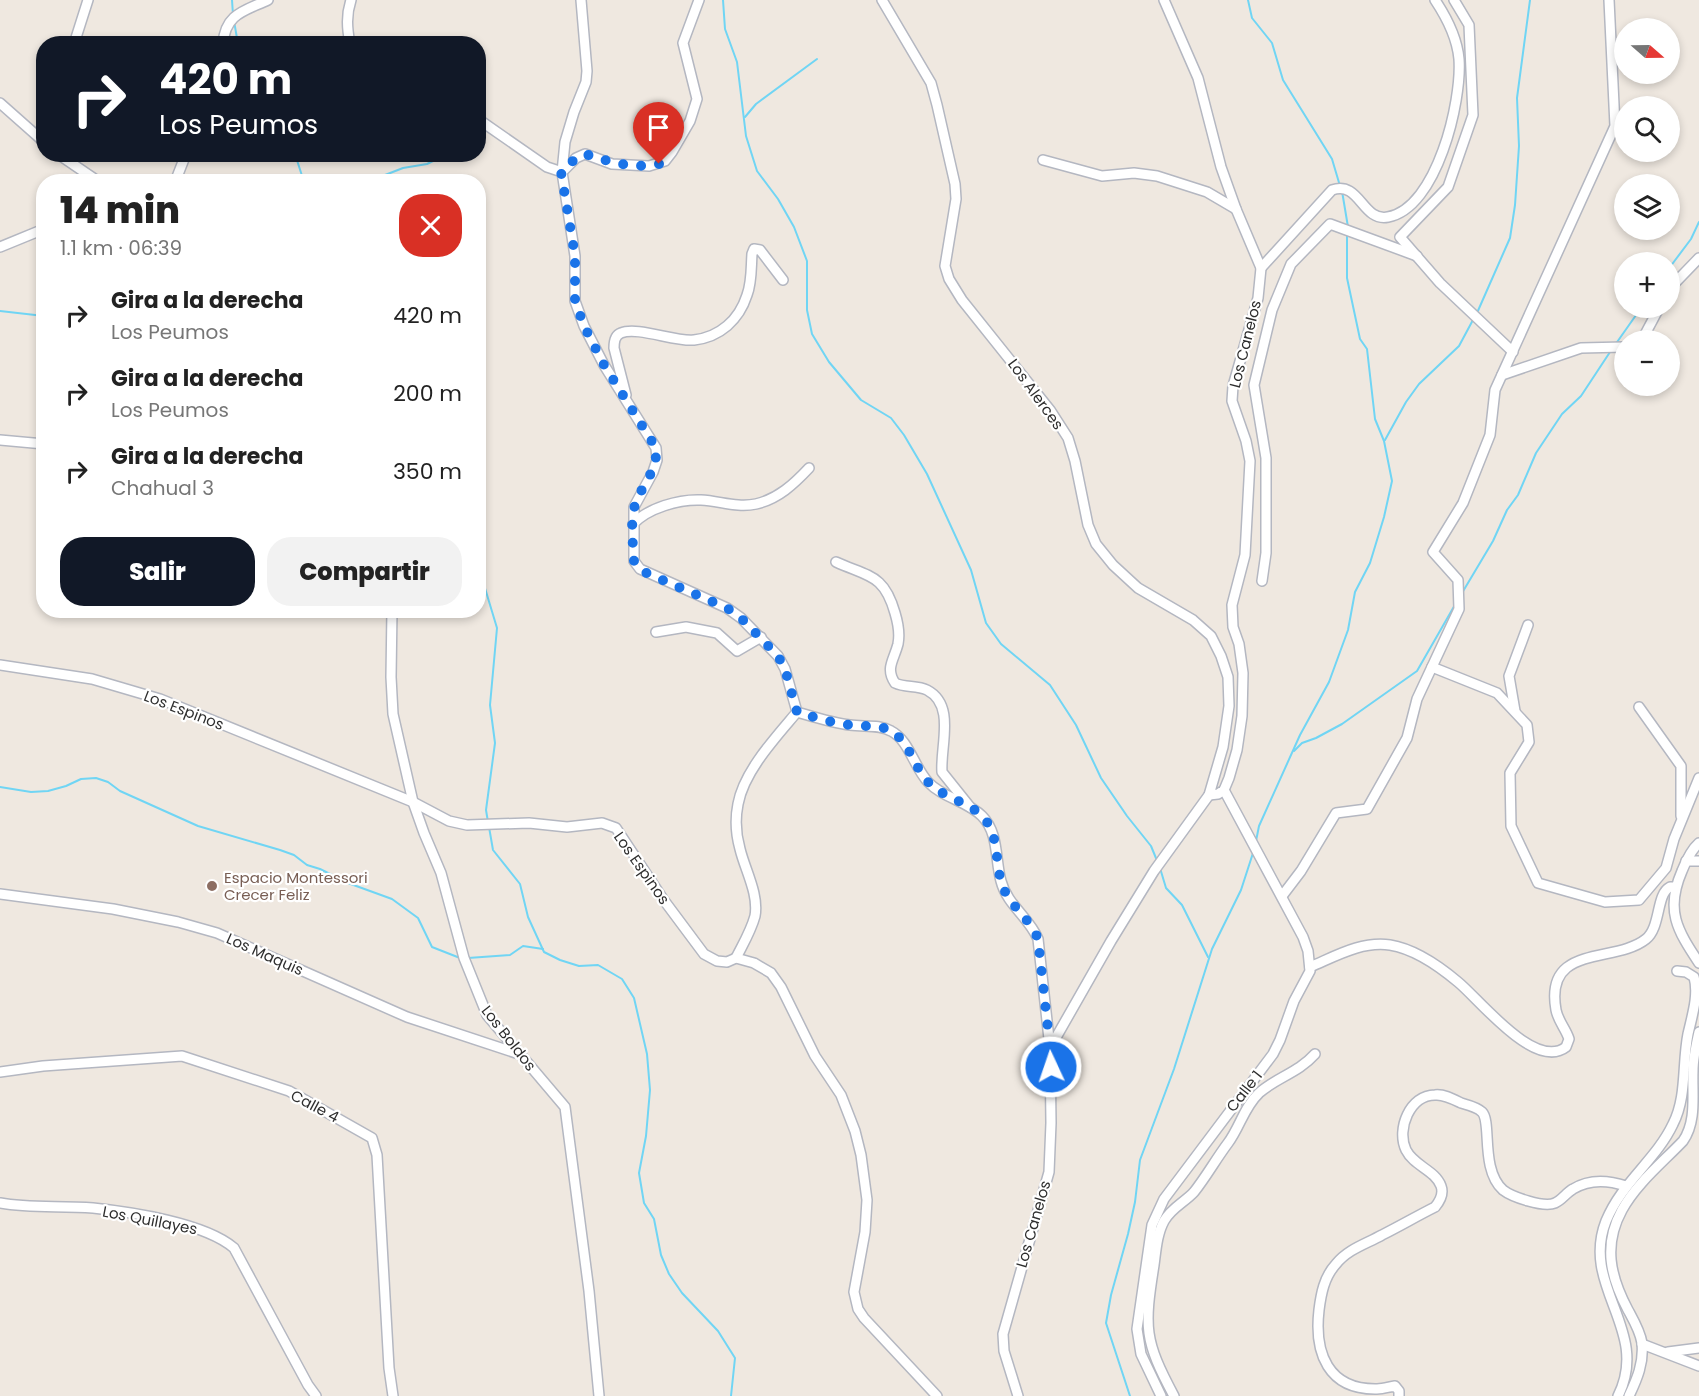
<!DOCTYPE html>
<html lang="es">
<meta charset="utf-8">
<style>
:root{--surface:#fff;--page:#f2f2f2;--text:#222;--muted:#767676;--accent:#111827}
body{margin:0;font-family:Poppins,sans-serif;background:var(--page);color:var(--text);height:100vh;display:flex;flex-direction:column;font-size:22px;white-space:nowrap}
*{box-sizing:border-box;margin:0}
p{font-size:20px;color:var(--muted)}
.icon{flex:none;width:33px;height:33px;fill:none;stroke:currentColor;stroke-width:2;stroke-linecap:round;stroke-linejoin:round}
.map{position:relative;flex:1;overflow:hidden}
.sheet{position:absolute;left:36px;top:174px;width:450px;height:444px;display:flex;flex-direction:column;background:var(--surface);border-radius:24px;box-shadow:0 3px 9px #0003}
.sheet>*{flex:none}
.guide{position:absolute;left:36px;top:36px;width:450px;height:126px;border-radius:24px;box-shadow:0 3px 9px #0003;background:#111827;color:#fff;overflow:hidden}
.needle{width:39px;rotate:110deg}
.buttons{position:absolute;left:1614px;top:18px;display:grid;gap:12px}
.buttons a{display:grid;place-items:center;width:66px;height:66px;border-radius:50%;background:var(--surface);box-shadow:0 3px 9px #0003;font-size:30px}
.pin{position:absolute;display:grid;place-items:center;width:51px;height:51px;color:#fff;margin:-62px -26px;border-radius:50% 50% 50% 0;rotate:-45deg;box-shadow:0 0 6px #0007}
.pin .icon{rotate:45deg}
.me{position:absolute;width:66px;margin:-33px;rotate:357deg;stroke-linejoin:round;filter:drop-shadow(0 0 4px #0008)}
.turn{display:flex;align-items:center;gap:21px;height:126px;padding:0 24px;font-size:27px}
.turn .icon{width:78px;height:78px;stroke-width:2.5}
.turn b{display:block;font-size:42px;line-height:51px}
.round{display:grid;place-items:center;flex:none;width:63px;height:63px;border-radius:24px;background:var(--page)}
.summary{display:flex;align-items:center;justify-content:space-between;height:102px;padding:0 24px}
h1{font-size:36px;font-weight:800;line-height:45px}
.button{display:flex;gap:12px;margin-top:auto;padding:12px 24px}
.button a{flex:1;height:69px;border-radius:24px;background:var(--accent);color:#fff;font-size:24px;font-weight:800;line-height:69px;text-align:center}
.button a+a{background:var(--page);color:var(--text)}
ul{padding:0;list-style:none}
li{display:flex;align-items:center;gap:18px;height:78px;padding:0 24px}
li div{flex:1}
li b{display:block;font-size:22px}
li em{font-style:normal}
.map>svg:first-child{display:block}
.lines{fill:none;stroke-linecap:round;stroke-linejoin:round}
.stream{stroke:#70d5f4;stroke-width:2}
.minor-casing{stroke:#b4b7c1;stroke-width:12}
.minor{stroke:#fff;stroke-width:9}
.route{stroke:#1a73e8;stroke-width:10;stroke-dasharray:0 18}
.education-dot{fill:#8d6e63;stroke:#fff;stroke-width:2}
.labels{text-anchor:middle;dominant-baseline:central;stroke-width:4.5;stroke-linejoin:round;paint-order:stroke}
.street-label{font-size:15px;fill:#2e2e2e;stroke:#fff}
.education-label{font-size:15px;fill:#785e54;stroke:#fff;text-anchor:start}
</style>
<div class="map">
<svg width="1699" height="1396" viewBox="0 0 1699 1396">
<rect width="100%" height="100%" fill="#efe8e0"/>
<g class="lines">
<g class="stream">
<path d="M232 0 233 15"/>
<path d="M723 0 725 29 737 62 746 136 757 171 778 199 794 227 807 261V310L812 334 829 362 861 400 891 418 904 435 927 474 971 570 986 623 1001 644 1050 685 1076 725 1101 778 1127 816 1151 846 1158 863"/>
<path d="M1248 0 1252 18 1272 43 1283 80 1332 159 1340 186"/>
<path d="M234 21 238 44"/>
<path d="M745 117 756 104 817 59"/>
<path d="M295 154 304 182"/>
<path d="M367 182 403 168 427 164 447 154"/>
<path d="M1342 191 1348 227"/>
<path d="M1670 267 1691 239 1699 222"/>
<path d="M0 311 44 316"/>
<path d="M1477 313 1510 238 1515 205 1519 146 1517 98 1530 0"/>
<path d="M1615 345 1641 308"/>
<path d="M1385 440 1406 402 1419 384 1459 346 1474 318"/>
<path d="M478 565 497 628 490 705 495 743 486 810 488 822"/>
<path d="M1462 593 1493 541 1507 510 1518 495 1536 453 1562 414 1581 396 1612 349"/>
<path d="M1294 751 1302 743 1316 738 1342 724 1417 671 1456 603"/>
<path d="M0 787 31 792 48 791 66 786 81 779 96 778 108 782 120 791 198 826 280 850 294 855 307 865 320 869 348 883 392 899 418 918 432 947 460 958"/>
<path d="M489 827 493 850 520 884 528 917 544 952 560 960 579 966 598 965 622 979 634 998 647 1054 650 1090 646 1136 639 1173 644 1203 654 1219 661 1255 669 1274 682 1293 718 1331 735 1358 731 1396"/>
<path d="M1256 841 1259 826 1300 735 1329 682 1348 630 1355 592 1370 563 1384 517 1392 481 1384 441 1375 419 1367 349 1360 339 1347 278V232"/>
<path d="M1160 868 1166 888 1182 905 1208 957"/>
<path d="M468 958 510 955 523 946 543 949"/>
<path d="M1130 1396 1106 1323 1111 1295 1128 1234 1135 1202 1140 1160 1174 1069 1212 949 1241 890 1253 853"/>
</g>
<g class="minor-casing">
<g id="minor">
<path d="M581 0 587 71 586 82 574 112 565 142 562 172 575 256V301L584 326 604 365 656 448 657 460 653 472 634 507V561L640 569 727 608 741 618 778 656 785 669 797 712"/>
<path d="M882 0 931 83 937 105 955 184 956 199 945 266 949 279 962 300 1050 410 1068 438 1075 461 1088 525 1096 544 1113 565 1138 588 1193 620 1211 636 1221 656 1228 677 1229 706 1223 747 1209 795 1154 871 1111 941 1050 1048"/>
<path d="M1164 0 1198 78 1221 167 1236 209 1261 268 1258 298 1233 386 1232 401 1246 441 1250 461 1245 555 1232 605 1233 627 1239 644 1243 673 1242 716 1237 750 1229 778 1224 790 1218 794 1209 795"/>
<path d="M1454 0 1469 25 1473 115 1448 187 1400 237 1440 283 1513 352"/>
<path d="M74 44 88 0"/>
<path d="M223 44C225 14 244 11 268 0"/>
<path d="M350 44C347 28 346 15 351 0"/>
<path d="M0 103 44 142"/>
<path d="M478 119 547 167 562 172 576 158 585 154 612 164 649 166 665 161 672 152 690 121 697 99 683 43 699 0"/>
<path d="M58 154 99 182"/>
<path d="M1043 160 1102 176 1134 173 1157 176 1207 192 1236 209"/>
<path d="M175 182 186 154"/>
<path d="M0 247 44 229"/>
<path d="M1261 268 1332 190C1360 180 1362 222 1388 217 1437 208 1462 101 1459 59 1457 37 1447 18 1435 0"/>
<path d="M1670 288 1699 258"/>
<path d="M1642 340 1659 308"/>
<path d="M1502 375 1581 348 1624 347"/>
<path d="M626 395 614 348C614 342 615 335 621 333 637 326 675 342 694 340 720 337 739 320 747 295 752 282 751 267 752 254L754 249 760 250 783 280"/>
<path d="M0 440 44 444"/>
<path d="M633 524C648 508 679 499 701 500 720 501 737 508 756 504 778 499 794 484 809 468"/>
<path d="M836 562C869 577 884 574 895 613 898 623 900 634 898 644 894 660 885 668 895 683 905 688 917 685 927 690 956 705 940 746 942 772L970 807"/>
<path d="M1262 581 1266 553V458L1254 385 1272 310 1291 264 1330 224 1417 256"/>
<path d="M392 610 391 677 393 714 413 802 424 833 441 873 464 958 487 1015 565 1107 589 1291 599 1396"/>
<path d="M656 632 686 627 717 633 737 651 761 637"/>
<path d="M0 665 92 679 160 699 413 802 449 821 467 825 529 823 567 827 602 823 616 828 663 899 704 954 717 961 727 962 736 958 754 963 771 973 781 987 815 1056 841 1095 855 1131 861 1155 867 1200 865 1232 854 1292 858 1309 864 1318 937 1396"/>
<path d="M1432 667 1497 693 1527 725 1529 742 1510 773 1511 826 1538 883 1605 902 1639 900 1666 868 1674 839 1699 778"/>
<path d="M1639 707 1681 766V816"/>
<path d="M1515 711 1509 676 1528 625"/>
<path d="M797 712C814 717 832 723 850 725 864 727 879 724 891 731 909 740 914 767 928 782 943 798 967 801 982 816 999 833 995 860 1001 881 1007 905 1029 917 1038 939L1050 1048 1051 1123 1049 1172 1003 1334 1004 1351 1018 1396"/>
<path d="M1699 843C1691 850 1686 861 1682 871 1665 910 1677 930 1699 963"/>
<path d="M1686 861H1699"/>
<path d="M0 894 113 909 178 922 217 933 407 1017 519 1054"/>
<path d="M1282 896 1301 871 1336 813 1367 809 1407 738 1417 699 1459 609 1458 580 1433 552 1463 503 1490 435 1495 390 1615 126 1609 0"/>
<path d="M736 958C743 944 751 931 755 916 759 894 745 870 740 849 736 835 735 819 738 804 744 771 776 737 797 712"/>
<path d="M1310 967C1336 956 1361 941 1390 945 1415 949 1439 966 1458 982 1479 999 1535 1071 1566 1047L1569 1039C1566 1029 1558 1021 1556 1010 1544 943 1615 964 1646 939 1661 927 1656 894 1670 887H1675"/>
<path d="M0 1072 43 1066 182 1056 289 1091 372 1138 377 1155 389 1368 393 1396"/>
<path d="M0 1203C30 1209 62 1205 93 1208 131 1212 205 1223 234 1248L308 1385 316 1396"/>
<path d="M1642 1344 1699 1366"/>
<path d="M1668 1352 1699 1348"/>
<path d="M1161 1396 1141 1354 1137 1329 1152 1225 1164 1199 1273 1054 1280 1040 1294 1001 1310 971 1308 951 1303 937 1224 790"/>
<path d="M1174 1396C1144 1340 1144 1328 1154 1265 1156 1250 1157 1234 1164 1221 1171 1208 1185 1202 1194 1192 1206 1177 1216 1159 1228 1143 1240 1127 1244 1107 1259 1093 1277 1077 1298 1073 1315 1054"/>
<path d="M1399 1396V1391L1395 1386C1389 1387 1383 1389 1377 1389 1328 1390 1314 1353 1319 1310 1321 1294 1324 1277 1336 1264 1348 1249 1366 1244 1382 1235 1400 1226 1417 1216 1435 1207 1440 1201 1444 1194 1441 1186 1435 1170 1414 1166 1406 1150 1396 1129 1410 1095 1435 1095 1444 1094 1453 1099 1461 1103 1468 1105 1477 1107 1482 1112 1492 1122 1480 1169 1503 1190 1512 1197 1544 1208 1555 1203 1562 1200 1566 1193 1573 1189 1589 1179 1608 1180 1626 1186"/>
<path d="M1618 1396C1651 1330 1580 1287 1606 1221 1622 1182 1656 1160 1673 1124 1687 1097 1682 1064 1688 1034 1692 1016 1699 995 1694 977L1686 972 1677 971"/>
<path d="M1629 1396C1637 1379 1644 1363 1642 1343 1640 1331 1634 1321 1628 1310 1610 1276 1603 1245 1622 1210 1636 1184 1662 1163 1683 1141 1697 1121 1692 1094 1693 1071 1693 1058 1696 1045 1699 1032"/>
</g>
</g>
<use href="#minor" class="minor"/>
</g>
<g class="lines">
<path class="route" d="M659 164C632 169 610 162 585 154L576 158 561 172 575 256V301L584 326 604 365 656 448C658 471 642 484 635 505 630 521 633 544 634 561L637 566 644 572 727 608 741 618 778 656 785 669 797 712C814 717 832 723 850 725 864 727 879 724 891 731 909 741 914 767 928 782 943 798 967 801 982 816 999 833 995 860 1001 881 1007 905 1029 916 1038 939L1050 1048 1051 1067"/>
</g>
<circle class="education-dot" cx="212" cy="886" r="6"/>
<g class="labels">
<g class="street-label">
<text transform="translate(1245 344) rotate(-76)">Los Canelos</text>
<text transform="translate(1036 394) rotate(54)">Los Alerces</text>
<text transform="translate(184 710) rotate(21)">Los Espinos</text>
<text transform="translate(642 868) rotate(55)">Los Espinos</text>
<text transform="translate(265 954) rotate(24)">Los Maquis</text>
<text transform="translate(509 1038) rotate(52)">Los Boldos</text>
<text transform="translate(1244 1091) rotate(-52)">Calle 1</text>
<text transform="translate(315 1106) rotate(28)">Calle 4</text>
<text transform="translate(150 1220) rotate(11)">Los Quillayes</text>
<text transform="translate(1033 1224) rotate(-74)">Los Canelos</text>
</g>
<g class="education-label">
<text x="224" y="877">Espacio Montessori<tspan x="224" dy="17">Crecer Feliz</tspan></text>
</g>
</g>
</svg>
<div class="buttons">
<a><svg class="needle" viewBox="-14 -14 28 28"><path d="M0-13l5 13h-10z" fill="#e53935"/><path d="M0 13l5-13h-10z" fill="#767676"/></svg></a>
<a><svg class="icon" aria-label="search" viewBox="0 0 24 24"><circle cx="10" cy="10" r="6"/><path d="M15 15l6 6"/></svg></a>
<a><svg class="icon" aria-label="layers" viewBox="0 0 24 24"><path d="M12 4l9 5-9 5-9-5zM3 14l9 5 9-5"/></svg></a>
<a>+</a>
<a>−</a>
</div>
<div class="pin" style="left:659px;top:164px;background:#d93025"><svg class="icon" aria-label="arrive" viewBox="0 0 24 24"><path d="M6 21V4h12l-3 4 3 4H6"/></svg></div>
<svg class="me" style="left:1051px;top:1067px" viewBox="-20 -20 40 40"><circle r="17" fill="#1a73e8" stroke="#fff" stroke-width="3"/><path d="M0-11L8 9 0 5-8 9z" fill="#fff"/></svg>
<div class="guide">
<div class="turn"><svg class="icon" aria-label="right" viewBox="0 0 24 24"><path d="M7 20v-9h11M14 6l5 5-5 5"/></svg><div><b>420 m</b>Los Peumos</div></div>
</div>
<section class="sheet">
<div class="summary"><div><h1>14 min</h1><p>1.1 km · 06:39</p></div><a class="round" style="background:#d93025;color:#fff"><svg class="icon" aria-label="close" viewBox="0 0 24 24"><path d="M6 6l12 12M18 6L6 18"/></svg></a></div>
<ul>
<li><svg class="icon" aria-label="right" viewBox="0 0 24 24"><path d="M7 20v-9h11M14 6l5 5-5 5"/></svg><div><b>Gira a la derecha</b><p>Los Peumos</p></div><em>420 m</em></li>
<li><svg class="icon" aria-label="right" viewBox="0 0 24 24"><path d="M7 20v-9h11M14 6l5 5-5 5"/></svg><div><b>Gira a la derecha</b><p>Los Peumos</p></div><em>200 m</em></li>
<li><svg class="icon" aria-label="right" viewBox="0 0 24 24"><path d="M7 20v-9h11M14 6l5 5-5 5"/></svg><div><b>Gira a la derecha</b><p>Chahual 3</p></div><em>350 m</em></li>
</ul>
<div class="button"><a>Salir</a><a>Compartir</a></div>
</section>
</div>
